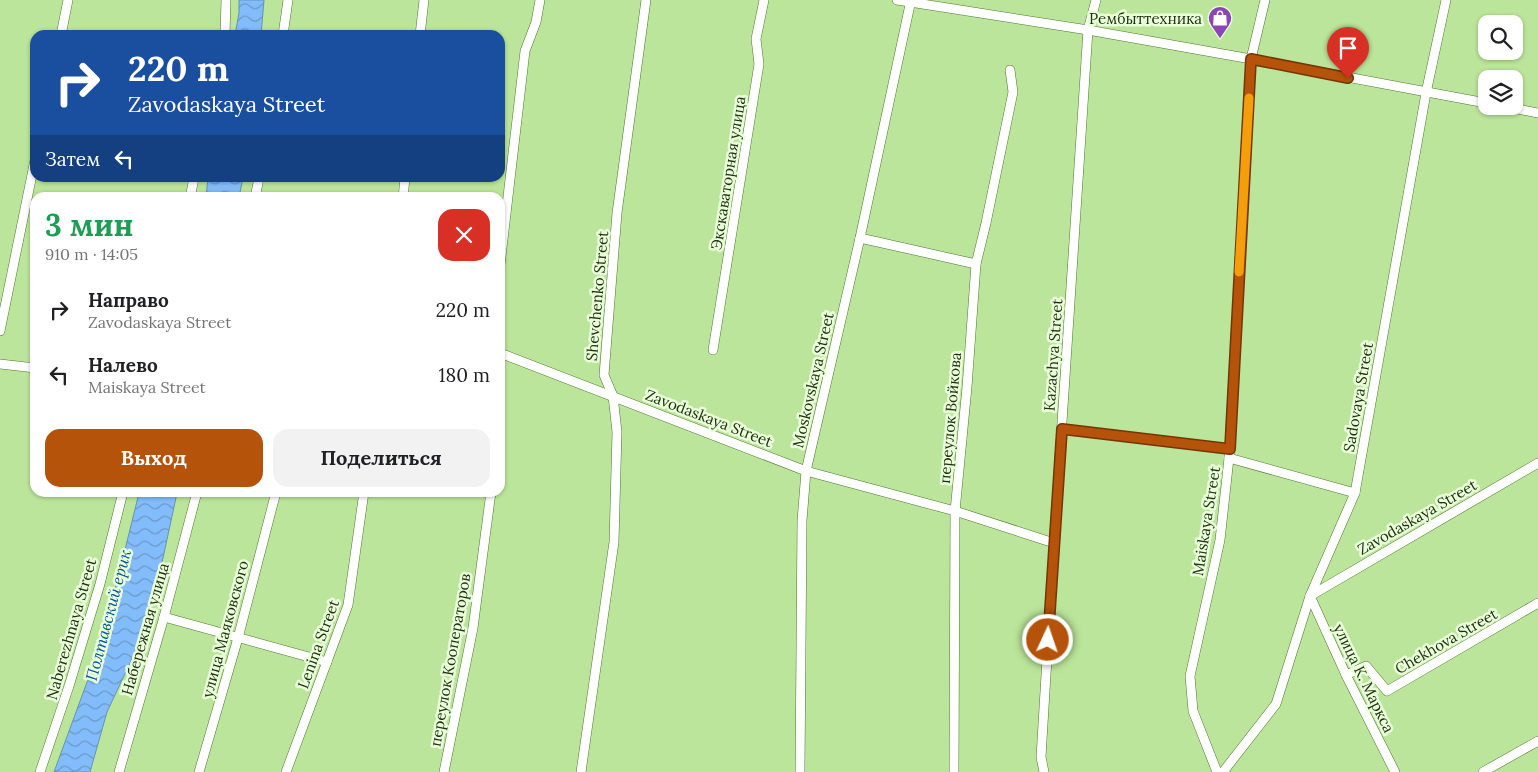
<!DOCTYPE html>
<html lang="ru">
<meta charset="utf-8">
<style>
:root{--surface:#fff;--page:#f2f2f2;--text:#202124;--muted:#757577;--accent:#b45309}
body{margin:0;font-family:Lora,serif;background:var(--page);color:var(--text);height:100vh;display:flex;flex-direction:column;font-size:19px;white-space:nowrap}
*{box-sizing:border-box;margin:0}
p{font-size:16px;color:var(--muted)}
.icon{flex:none;width:28px;height:28px;fill:none;stroke:currentColor;stroke-width:2;stroke-linecap:round;stroke-linejoin:round}
.map{position:relative;flex:1;overflow:hidden}
.sheet{position:absolute;left:30px;top:192px;width:475px;height:305px;display:flex;flex-direction:column;background:var(--surface);border-radius:15px;box-shadow:0 1px 4px #0004}
.sheet>*{flex:none}
.guide{position:absolute;left:30px;top:30px;width:475px;height:152px;border-radius:15px;box-shadow:0 1px 4px #0004;background:#1a4fa0;color:#fff;overflow:hidden}
.fabs{position:absolute;left:1478px;top:15px;display:grid;gap:10px}
.fabs a{display:grid;place-items:center;width:45px;height:45px;border-radius:10px;background:var(--surface);box-shadow:0 1px 4px #0004;font-size:25px}
.pin{position:absolute;display:grid;place-items:center;width:42px;height:42px;color:#fff;margin:-51px -21px;border-radius:50% 50% 50% 0;rotate:-45deg;box-shadow:0 0 5px #0007}
.pin .icon{rotate:45deg}
.me{position:absolute;width:55px;margin:-28px;rotate:3deg;stroke-linejoin:round;filter:drop-shadow(0 0 4px #0008)}
.turn{display:flex;align-items:center;gap:18px;height:105px;padding:0 15px;font-size:22px}
.turn .icon{width:65px;height:65px;stroke-width:2.5}
.turn b{display:block;font-size:35px;line-height:42px}
.then{display:flex;align-items:center;height:48px;padding:0 15px;background:#0003;gap:10px;font-size:19px}
.round{display:grid;place-items:center;flex:none;width:52px;height:52px;border-radius:15px;background:var(--page)}
.summary{display:flex;align-items:center;justify-content:space-between;height:85px;padding:0 15px}
h1{font-size:30px;font-weight:800;line-height:38px;color:#1e9e55}
.action{display:flex;gap:10px;margin-top:auto;padding:10px 15px}
.action a{flex:1;height:58px;border-radius:15px;background:var(--accent);color:#fff;font-size:20px;font-weight:800;line-height:58px;text-align:center}
.action a+a{background:var(--page);color:var(--text)}
ul{padding:0;list-style:none}
li{display:flex;align-items:center;gap:15px;height:65px;padding:0 15px}
li div{flex:1}
li b{display:block;font-size:19px}
li em{font-style:normal}
.map>svg:first-child{display:block}
.water{fill:url(#water-waves);stroke:#6592b5}
.lines{fill:none;stroke-linecap:round;stroke-linejoin:round}
.minor-casing{stroke:#51762f;stroke-width:10}
.minor{stroke:#fff;stroke-width:9}
.route-casing{stroke:#753606;stroke-width:12}
.route{stroke:#b45309;stroke-width:9}
.slow{stroke:#f59e0b;stroke-width:9}
.labels{text-anchor:middle;dominant-baseline:central;stroke-width:5;stroke-linejoin:round;paint-order:stroke}
.poi-label{font-size:15px;fill:#203012;stroke:#e9ffd9;text-anchor:end}
.street-label{font-size:15px;fill:#203012;stroke:#e9ffd9}
.water-label{font-size:16px;font-style:italic;fill:#03559b;stroke:#e9ffd9}
</style>
<div class="map">
<svg width="1538" height="772" viewBox="0 0 1538 772">
<defs>
<pattern id="water-waves" width="16" height="10" patternUnits="userSpaceOnUse" patternTransform="scale(1.25)"><rect width="16" height="10" fill="#83bcfb"/><path d="M0 5q4-4 8 0t8 0" fill="none" stroke="#6b99ca"/></pattern>
</defs>
<rect width="100%" height="100%" fill="#bbe59a"/>
<g class="water">
<path d="M239 0H264L261 35H235L239 13Z"/>
<path d="M208 178H243L239 197H206Z"/>
<path d="M139 493H177L163 558 137 648 107 712 90 772H54L97 655 119 574Z"/>
</g>
<g class="lines">
<g class="minor-casing">
<g id="minor">
<path d="M897 0 1088 30 1251 59 1486 103"/>
<path d="M61 35 68 0"/>
<path d="M225 35 226 0"/>
<path d="M283 35 288 0"/>
<path d="M420 35 424 0"/>
<path d="M1502 106 1538 113"/>
<path d="M190 198 194 178"/>
<path d="M255 198 259 178"/>
<path d="M403 198 405 178"/>
<path d="M860 238 976 264"/>
<path d="M500 265 525 51 536 22 540 0"/>
<path d="M0 331 35 160"/>
<path d="M713 350 759 64 756 39 764 0"/>
<path d="M500 353 806 471 955 511 1054 543"/>
<path d="M0 364 35 368"/>
<path d="M500 418V415"/>
<path d="M1062 429 1230 449"/>
<path d="M1229 458 1355 493"/>
<path d="M164 617 327 662"/>
<path d="M1346 675 1366 666 1387 691 1538 603"/>
<path d="M40 772 69 686 100 584 123 492"/>
<path d="M119 772 164 617 197 492"/>
<path d="M199 772 238 638 276 492"/>
<path d="M286 772 348 605 364 492"/>
<path d="M444 772 473 628 491 492"/>
<path d="M581 772 614 542 617 432 613 396 604 375 617 213 646 0"/>
<path d="M800 772 802 521 806 471 860 238 911 0"/>
<path d="M954 772 955 511 967 387 976 264 986 223 1013 92 1010 70"/>
<path d="M1044 772 1041 757 1054 543 1088 30 1096 0"/>
<path d="M1217 772 1193 711 1190 676 1220 540 1229 458 1251 59 1265 0"/>
<path d="M1223 772 1276 704 1310 596 1355 493 1426 93 1446 0"/>
<path d="M1395 772 1346 675 1310 596 1538 463"/>
<path d="M1483 772 1538 741"/>
</g>
</g>
<use href="#minor" class="minor"/>
</g>
<g class="lines">
<g class="route-casing">
<path id="route" d="M1048 640 1062 429 1230 449 1251 59 1348 78"/>
</g>
<use href="#route" class="route"/>
<path class="slow" d="M1239 272 1249 98"/>
</g>
<defs>
<g id="shop-pin" transform="scale(1.25)"><path d="M0 17L-7.5 6A9.5 9.5 0 1 1 7.5 6Z" fill="#8f44b6" stroke="#e9ffd9"/><path d="M-5-2.5h2.3a2.7 3.5 0 0 1 5.4 0H5L5.5 6h-11ZM-1.5-2.5h3a1.5 2.3 0 0 0-3 0Z" fill="#fff"/></g>
</defs>
<g fill-rule="evenodd">
<use href="#shop-pin" x="1220" y="18"/>
</g>
<g class="labels">
<g class="poi-label">
<text x="1202" y="18">Рембыттехника</text>
</g>
<g class="street-label">
<text transform="translate(728 173) rotate(-81)">Экскаваторная улица</text>
<text transform="translate(597 296) rotate(-85)">Shevchenko Street</text>
<text transform="translate(1053 355) rotate(-86)">Kazachya Street</text>
<text transform="translate(813 380) rotate(-77)">Moskovskaya Street</text>
<text transform="translate(1358 397) rotate(-80)">Sadovaya Street</text>
<text transform="translate(709 418) rotate(21)">Zavodaskaya Street</text>
<text transform="translate(950 418) rotate(-85)">переулок Войкова</text>
<text transform="translate(1417 517) rotate(-30)">Zavodaskaya Street</text>
<text transform="translate(1206 521) rotate(-81)">Maiskaya Street</text>
<text transform="translate(71 629) rotate(-74)">Naberezhnaya Street</text>
<text transform="translate(145 629) rotate(-74)">Набережная улица</text>
<text transform="translate(225 629) rotate(-75)">улица Маяковского</text>
<text transform="translate(1446 641) rotate(-30)">Chekhova Street</text>
<text transform="translate(318 644) rotate(-70)">Lenina Street</text>
<text transform="translate(450 660) rotate(-80)">переулок Кооператоров</text>
<text transform="translate(1364 678) rotate(64)">улица К. Маркса</text>
</g>
<g class="water-label">
<text transform="translate(108 615) rotate(-75)">Полтавский ерик</text>
</g>
</g>
</svg>
<div class="fabs">
<a><svg class="icon" aria-label="search" viewBox="0 0 24 24"><circle cx="10" cy="10" r="6"/><path d="M15 15l6 6"/></svg></a>
<a><svg class="icon" aria-label="layers" viewBox="0 0 24 24"><path d="M12 4l9 5-9 5-9-5zM3 14l9 5 9-5"/></svg></a>
</div>
<div class="pin" style="left:1348px;top:78px;background:#d93025"><svg class="icon" aria-label="arrive" viewBox="0 0 24 24"><path d="M6 21V4h12l-3 4 3 4H6"/></svg></div>
<svg class="me" style="left:1048px;top:640px" viewBox="-20 -20 40 40"><circle r="17" fill="#b45309" stroke="#fff" stroke-width="3"/><path d="M0-11L8 9 0 5-8 9z" fill="#fff"/></svg>
<div class="guide">
<div class="turn"><svg class="icon" aria-label="right" viewBox="0 0 24 24"><path d="M7 20v-9h11M14 6l5 5-5 5"/></svg><div><b>220 m</b>Zavodaskaya Street</div></div>
<div class="then">Затем<svg class="icon" aria-label="left" viewBox="0 0 24 24"><path d="M17 20v-9H6M10 6l-5 5 5 5"/></svg></div>
</div>
<section class="sheet">
<div class="summary"><div><h1>3 мин</h1><p>910 m · 14:05</p></div><a class="round" style="background:#d93025;color:#fff"><svg class="icon" aria-label="close" viewBox="0 0 24 24"><path d="M6 6l12 12M18 6L6 18"/></svg></a></div>
<ul>
<li><svg class="icon" aria-label="right" viewBox="0 0 24 24"><path d="M7 20v-9h11M14 6l5 5-5 5"/></svg><div><b>Направо</b><p>Zavodaskaya Street</p></div><em>220 m</em></li>
<li><svg class="icon" aria-label="left" viewBox="0 0 24 24"><path d="M17 20v-9H6M10 6l-5 5 5 5"/></svg><div><b>Налево</b><p>Maiskaya Street</p></div><em>180 m</em></li>
</ul>
<div class="action"><a>Выход</a><a>Поделиться</a></div>
</section>
</div>
